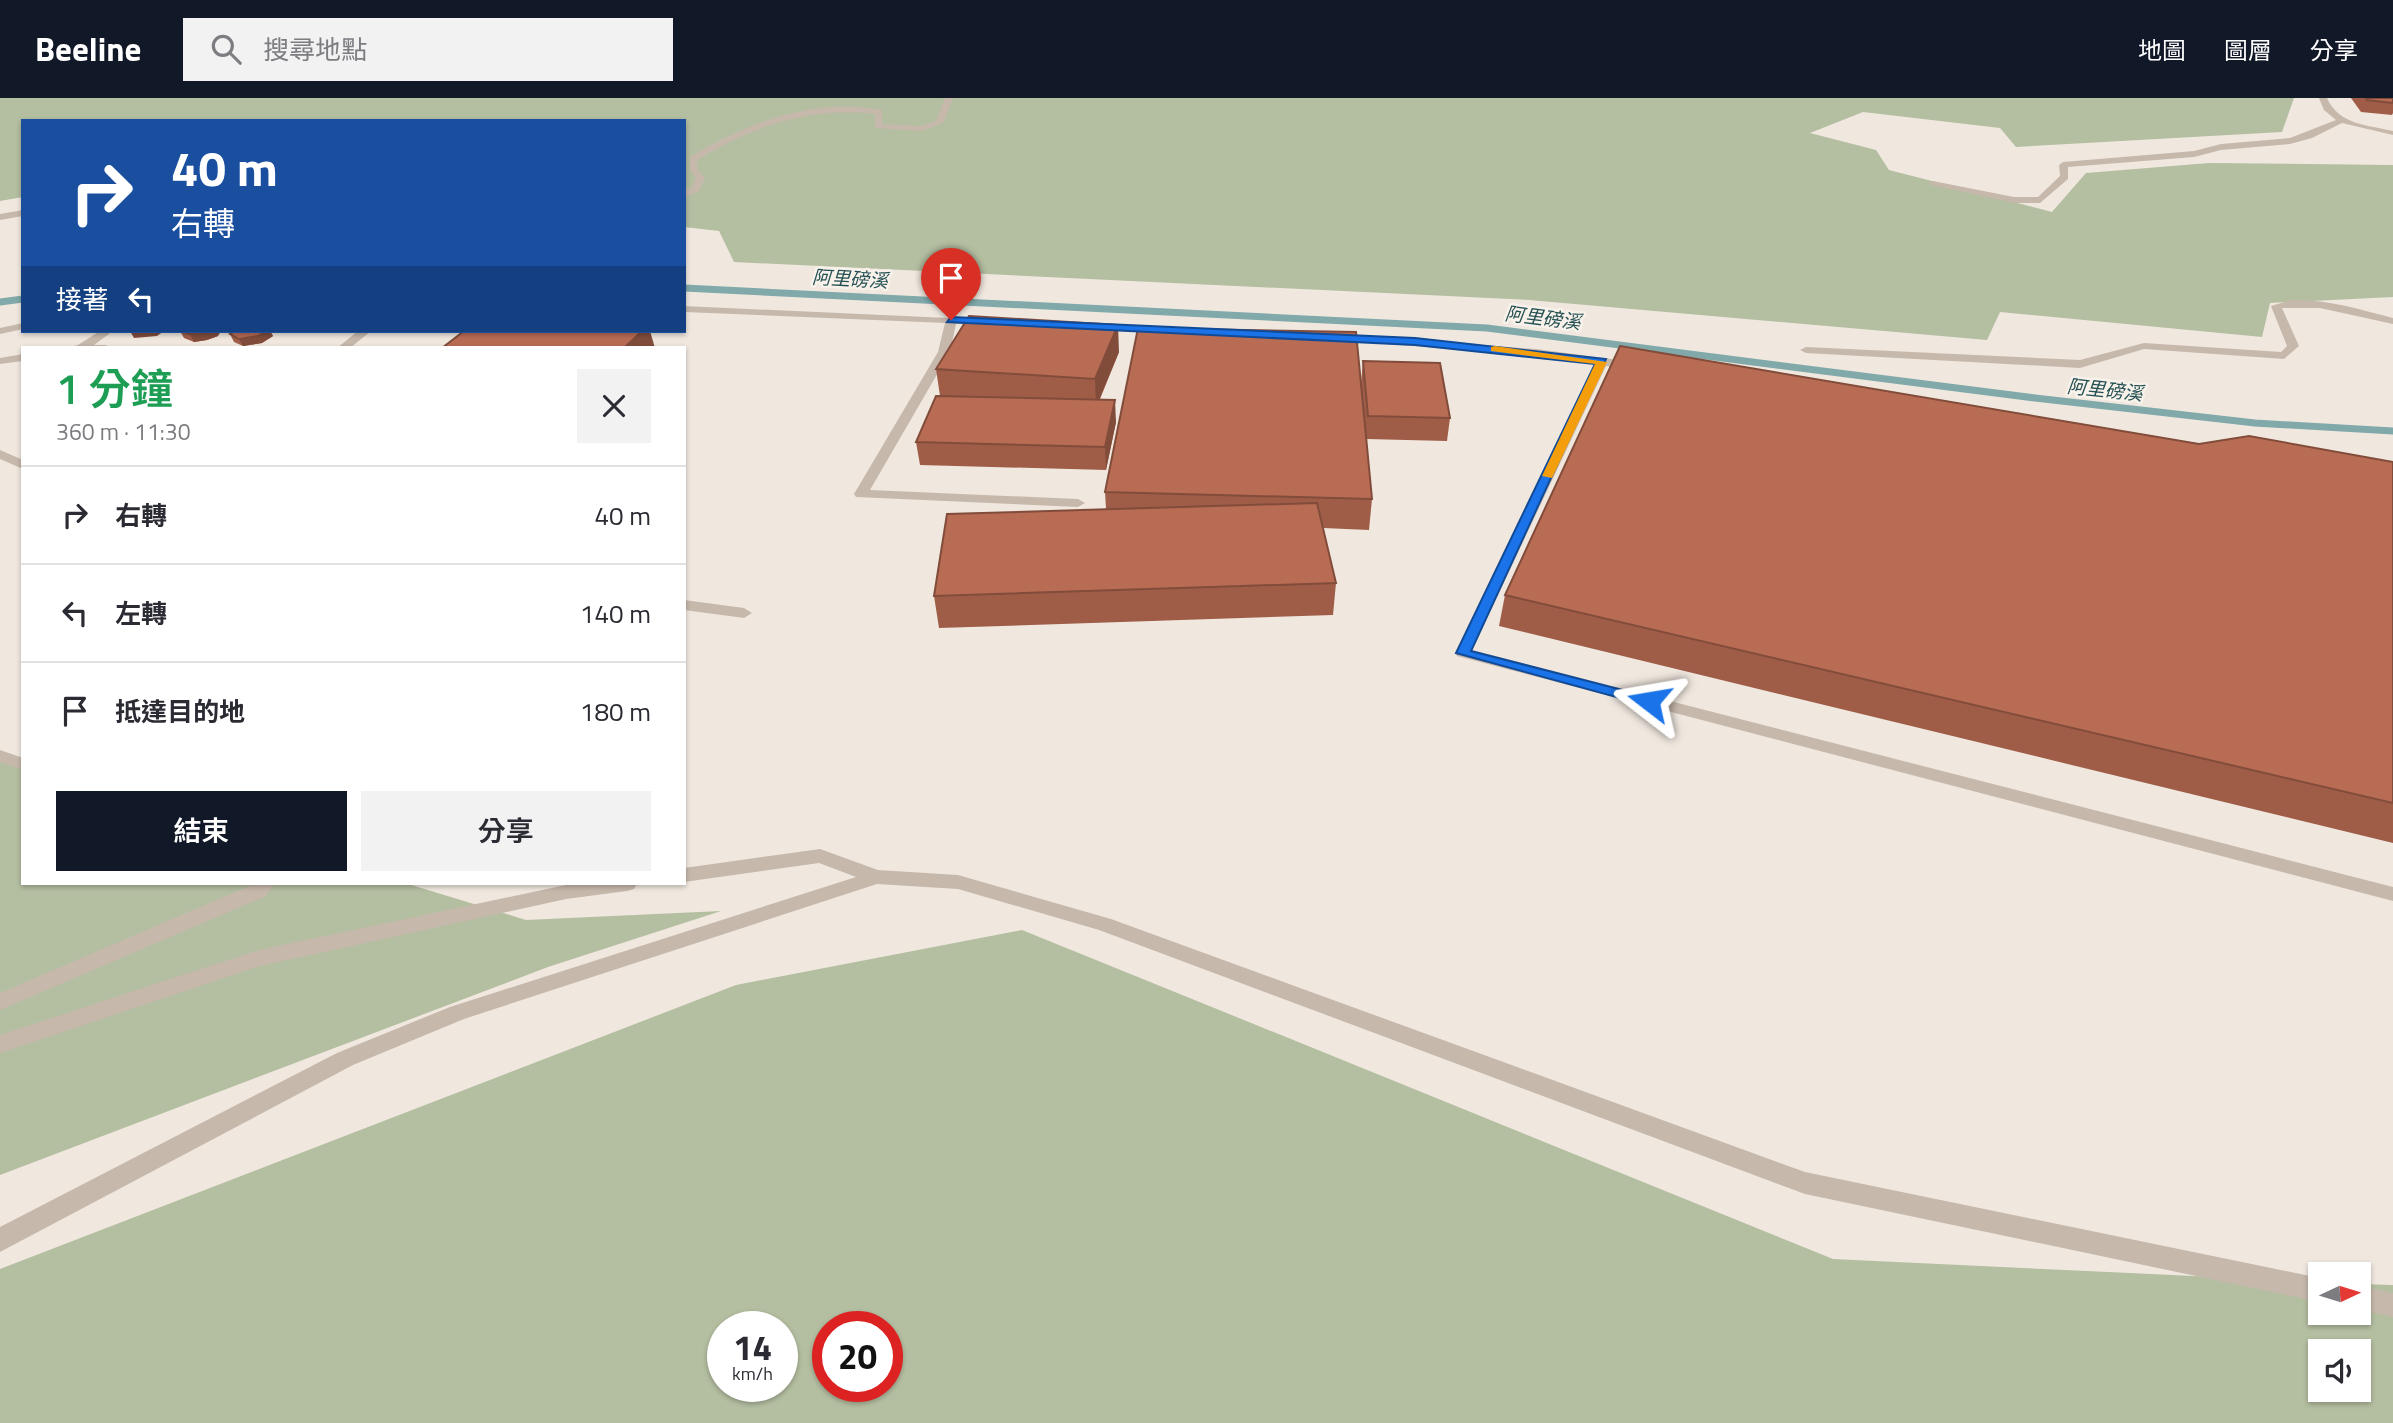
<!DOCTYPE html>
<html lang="zh-TW">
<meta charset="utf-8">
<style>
:root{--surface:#fff;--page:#f2f2f3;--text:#2b2b33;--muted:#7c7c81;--line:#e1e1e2;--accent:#111827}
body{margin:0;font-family:"Titillium Web","Noto Sans TC",sans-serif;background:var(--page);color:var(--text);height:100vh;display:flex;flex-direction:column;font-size:26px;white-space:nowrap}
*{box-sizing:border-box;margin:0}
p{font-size:23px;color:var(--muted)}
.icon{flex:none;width:38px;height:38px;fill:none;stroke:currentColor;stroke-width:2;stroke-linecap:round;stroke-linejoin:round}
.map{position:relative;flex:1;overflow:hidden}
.drawer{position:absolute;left:21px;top:248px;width:665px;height:539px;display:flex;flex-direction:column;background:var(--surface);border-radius:0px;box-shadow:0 2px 5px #0004}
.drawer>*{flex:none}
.banner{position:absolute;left:21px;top:21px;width:665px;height:214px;border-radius:0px;box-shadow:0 2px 5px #0004;background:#1a4fa0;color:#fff;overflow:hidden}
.needle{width:46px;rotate:86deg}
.tools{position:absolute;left:2308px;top:1164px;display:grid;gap:14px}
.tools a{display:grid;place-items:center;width:63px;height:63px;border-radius:0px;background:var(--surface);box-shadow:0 2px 5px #0004;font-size:35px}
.speed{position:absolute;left:707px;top:1213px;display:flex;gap:14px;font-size:35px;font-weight:700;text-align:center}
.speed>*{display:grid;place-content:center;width:91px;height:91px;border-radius:50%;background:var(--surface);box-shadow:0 2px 5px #0004;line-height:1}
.speed small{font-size:18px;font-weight:400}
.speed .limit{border:10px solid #d22;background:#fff;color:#111}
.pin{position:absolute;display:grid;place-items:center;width:60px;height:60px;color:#fff;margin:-72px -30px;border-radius:50% 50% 50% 0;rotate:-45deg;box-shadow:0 0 7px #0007}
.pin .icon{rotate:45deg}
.me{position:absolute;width:77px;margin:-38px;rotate:284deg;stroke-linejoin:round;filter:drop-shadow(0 0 5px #0008)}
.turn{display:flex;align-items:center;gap:24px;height:147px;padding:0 35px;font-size:32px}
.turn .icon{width:91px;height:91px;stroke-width:2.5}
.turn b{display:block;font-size:49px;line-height:60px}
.then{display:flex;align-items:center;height:66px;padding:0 35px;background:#0003;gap:14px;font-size:26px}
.round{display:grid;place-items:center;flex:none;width:74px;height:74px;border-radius:0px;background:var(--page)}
.head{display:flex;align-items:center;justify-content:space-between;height:119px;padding:0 35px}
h1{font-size:42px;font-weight:600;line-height:52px;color:#1e9e55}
.action{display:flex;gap:14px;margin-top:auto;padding:14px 35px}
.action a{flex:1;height:80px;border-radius:0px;background:var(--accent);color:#fff;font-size:28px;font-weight:600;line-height:80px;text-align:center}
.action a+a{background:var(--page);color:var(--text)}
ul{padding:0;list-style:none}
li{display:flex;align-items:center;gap:21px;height:98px;padding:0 35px;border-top:2px solid var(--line)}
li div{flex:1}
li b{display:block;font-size:26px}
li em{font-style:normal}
header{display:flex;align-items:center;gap:42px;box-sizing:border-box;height:98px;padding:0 35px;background:var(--accent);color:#fff}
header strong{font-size:33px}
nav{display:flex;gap:38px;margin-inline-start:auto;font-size:24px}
.search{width:490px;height:63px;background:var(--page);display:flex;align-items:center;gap:18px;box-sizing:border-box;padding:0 24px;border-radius:0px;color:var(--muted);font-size:26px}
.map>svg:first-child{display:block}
.green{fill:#b4bea0;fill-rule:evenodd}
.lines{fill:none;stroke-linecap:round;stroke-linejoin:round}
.stream{stroke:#81a9aa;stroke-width:7}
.minor{fill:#c7b8ac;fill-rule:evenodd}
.wall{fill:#9f5d48}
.shaded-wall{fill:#824c3b}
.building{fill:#b96c54;stroke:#824c3b;stroke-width:2}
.route{fill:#1a73e8;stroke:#114b97;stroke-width:2}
.slow{fill:#f59e0b}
.labels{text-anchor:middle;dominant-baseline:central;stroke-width:5;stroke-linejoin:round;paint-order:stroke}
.far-water-label{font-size:19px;font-style:italic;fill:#245053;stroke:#f8f2eb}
</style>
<header>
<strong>Beeline</strong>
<div class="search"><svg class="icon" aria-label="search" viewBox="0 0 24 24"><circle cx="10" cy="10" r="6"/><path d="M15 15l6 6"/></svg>搜尋地點</div>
<nav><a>地圖</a><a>圖層</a><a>分享</a></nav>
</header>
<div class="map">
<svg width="2393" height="1325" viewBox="0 0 2393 1325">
<rect width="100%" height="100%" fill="#f0e8df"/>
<g class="green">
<path d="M0 0H2294L2282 34 2016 49 2000 30 1863 14 1810 35 1876 52 1889 72 2052 114 2086 75 2209 65 2393 67V199L2270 205 2262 239 2000 214 1987 242 1529 202 734 164 719 133 684 129V23H23V99L0 103Z"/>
<path d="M0 658 23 669V786H408L526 822 721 813 548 869 0 1077Z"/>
<path d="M1022 832 1833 1161 2320 1184V1214H2359V1186L2393 1187V1325H0V1171L736 887ZM723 1228H782V1288H723ZM828 1228H887V1288H828ZM2320 1253H2359V1292H2320Z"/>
</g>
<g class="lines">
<g class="stream">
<path d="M684 190 1487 230 2035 300 2255 325 2393 333"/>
<path d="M0 204 23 201"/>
</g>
<g class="minor">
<path d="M945 0H953L943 25 922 33 875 30V16C809 9 753 28 697 62L698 72 705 80 699 93 684 100V93L692 89 696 80 690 72V59C748 24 813 0 882 12V26L921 28 936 23Z"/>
<path d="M2319 0H2327C2339 27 2368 27 2393 33V37L2342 25 2312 40 2290 46 2221 52 2194 59 2068 69V81L2040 105H2014L1928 86 1933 83 2014 99H2038L2060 78 2059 67 2063 64 2194 53 2221 46 2290 40 2336 22 2324 12Z"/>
<path d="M23 112V118L0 122V116Z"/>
<path d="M2291 202C2326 201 2359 211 2393 220V226L2320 210H2282L2299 248 2284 261 2144 251 2080 270 1806 255 1800 252 1806 249 2080 262 2144 245 2281 254 2287 248 2271 208Z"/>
<path d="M684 208 992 222V226L988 227 956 226 950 254 870 392 1078 401 1085 405 1078 409 856 399 854 396 938 254 945 225 684 214Z"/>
<path d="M23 225V231L0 236V230Z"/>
<path d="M1093 225 1160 229 1166 232 1160 235 1089 230V226Z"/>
<path d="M100 233H113L94 247H105L111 250H66L78 247Z"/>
<path d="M358 233H371L350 250H337Z"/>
<path d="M1335 237 1536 251 1634 264 1640 268 1634 272 1606 268 1472 552 2393 789V803L1457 558 1455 555 1595 266 1536 257 1331 242V238Z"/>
<path d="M23 256V263L0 266V260Z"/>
<path d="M0 352 23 362V371L0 361Z"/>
<path d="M684 502 744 510 752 515 744 520 684 512Z"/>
<path d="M0 652 23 660V672L0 664Z"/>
<path d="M820 751 878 772 958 777 1111 821 1805 1074 2320 1180V1204L1805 1096 1099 832 958 791 877 786 464 921 353 967 0 1154V1129L337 955 450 909 856 779 819 765 684 784V770Z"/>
<path d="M254 786H274L266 798 0 912V895Z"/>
<path d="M637 786 634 791 627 793 566 801 260 868 0 955V937L259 852 566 787Z"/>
<path d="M2359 1188 2393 1195V1219L2359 1212Z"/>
</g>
</g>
<g class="wall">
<path d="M2351 0H2393V15L2392 17 2361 14Z"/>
<path d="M180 233 218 238 207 242 194 244 184 240Z"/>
<path d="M235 233H270L273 238 262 245 243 248 234 244 230 236Z"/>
<path d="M1119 254 1100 301 1116 324 1106 372 920 367 916 344 940 298 936 271Z"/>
<path d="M1363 263 1450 320 1447 343 1366 341 1372 401 1369 432 1323 430 1336 485 1333 517 939 530 934 498 1106 411 1105 394 1361 285Z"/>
<path d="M2199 346 2393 364V745L1499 528 1505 497Z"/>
</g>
<g class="shaded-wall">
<path d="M1118 227 1119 254 1096 309 1095 281Z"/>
<path d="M130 233H164L157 238 134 240Z"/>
<path d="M208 233H221L218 238 207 242 194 244 190 236Z"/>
<path d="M266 233H270L273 238 262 245 243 248 239 241Z"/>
<path d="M642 233H650L655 250H624Z"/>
<path d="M1115 302 1116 324 1106 372 1105 349Z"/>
</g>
<g class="building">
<path d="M2366 0H2393V5L2367 2Z"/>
<path d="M969 218 1118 227 1095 281 936 271Z"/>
<path d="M1138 230 1356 234 1372 401 1105 394Z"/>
<path d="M180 233H208L203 235 190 236Z"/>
<path d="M235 233H266L258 238 239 241 230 236Z"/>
<path d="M464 233H642L624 250H442Z"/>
<path d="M1620 248 2199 346 2249 338 2393 364V705L1505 497Z"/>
<path d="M1363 263 1440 265 1450 320 1368 318Z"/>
<path d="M936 298 1115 302 1105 349 916 344Z"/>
<path d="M1317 405 1336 485 934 498 947 416Z"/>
</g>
<path class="route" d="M951 219 1415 240 1606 261 1471 553 1654 600 1656 603 1649 608 1456 555 1595 266 1415 247 947 224Z"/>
<path class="slow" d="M1495 248 1607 264 1552 380 1542 378 1595 266 1491 253V249Z"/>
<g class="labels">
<g class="far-water-label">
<text transform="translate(850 180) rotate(3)">阿里磅溪</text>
<text transform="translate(1543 219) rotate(7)">阿里磅溪</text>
<text transform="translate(2105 291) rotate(6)">阿里磅溪</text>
</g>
</g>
</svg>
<div class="tools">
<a><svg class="needle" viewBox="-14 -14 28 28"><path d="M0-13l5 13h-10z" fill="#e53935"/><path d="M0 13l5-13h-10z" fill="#7c7c81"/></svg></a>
<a><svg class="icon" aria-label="sound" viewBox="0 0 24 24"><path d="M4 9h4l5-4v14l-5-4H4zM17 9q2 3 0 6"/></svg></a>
</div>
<div class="speed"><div>14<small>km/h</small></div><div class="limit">20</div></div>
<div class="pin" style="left:951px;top:222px;background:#d93025"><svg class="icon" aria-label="arrive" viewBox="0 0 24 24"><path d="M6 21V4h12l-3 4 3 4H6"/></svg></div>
<svg class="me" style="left:1649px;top:603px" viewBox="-20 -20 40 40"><path d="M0-17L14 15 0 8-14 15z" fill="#1a73e8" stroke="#fff" stroke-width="4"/></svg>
<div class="banner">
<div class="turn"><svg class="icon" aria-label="right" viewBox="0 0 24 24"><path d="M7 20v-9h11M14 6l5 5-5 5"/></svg><div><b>40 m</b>右轉</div></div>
<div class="then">接著<svg class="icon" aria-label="left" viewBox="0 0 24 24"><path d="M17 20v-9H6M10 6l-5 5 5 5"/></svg></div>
</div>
<section class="drawer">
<div class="head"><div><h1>1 分鐘</h1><p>360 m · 11:30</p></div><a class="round"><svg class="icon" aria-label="close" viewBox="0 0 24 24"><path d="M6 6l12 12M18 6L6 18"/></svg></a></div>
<ul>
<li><svg class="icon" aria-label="right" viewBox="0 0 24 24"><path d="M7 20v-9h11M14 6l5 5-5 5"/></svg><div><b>右轉</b></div><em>40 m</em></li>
<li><svg class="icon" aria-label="left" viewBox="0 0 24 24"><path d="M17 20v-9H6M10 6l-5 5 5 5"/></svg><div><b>左轉</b></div><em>140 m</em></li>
<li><svg class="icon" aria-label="arrive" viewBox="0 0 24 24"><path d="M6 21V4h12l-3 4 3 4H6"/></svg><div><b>抵達目的地</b></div><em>180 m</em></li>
</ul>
<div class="action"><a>結束</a><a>分享</a></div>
</section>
</div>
